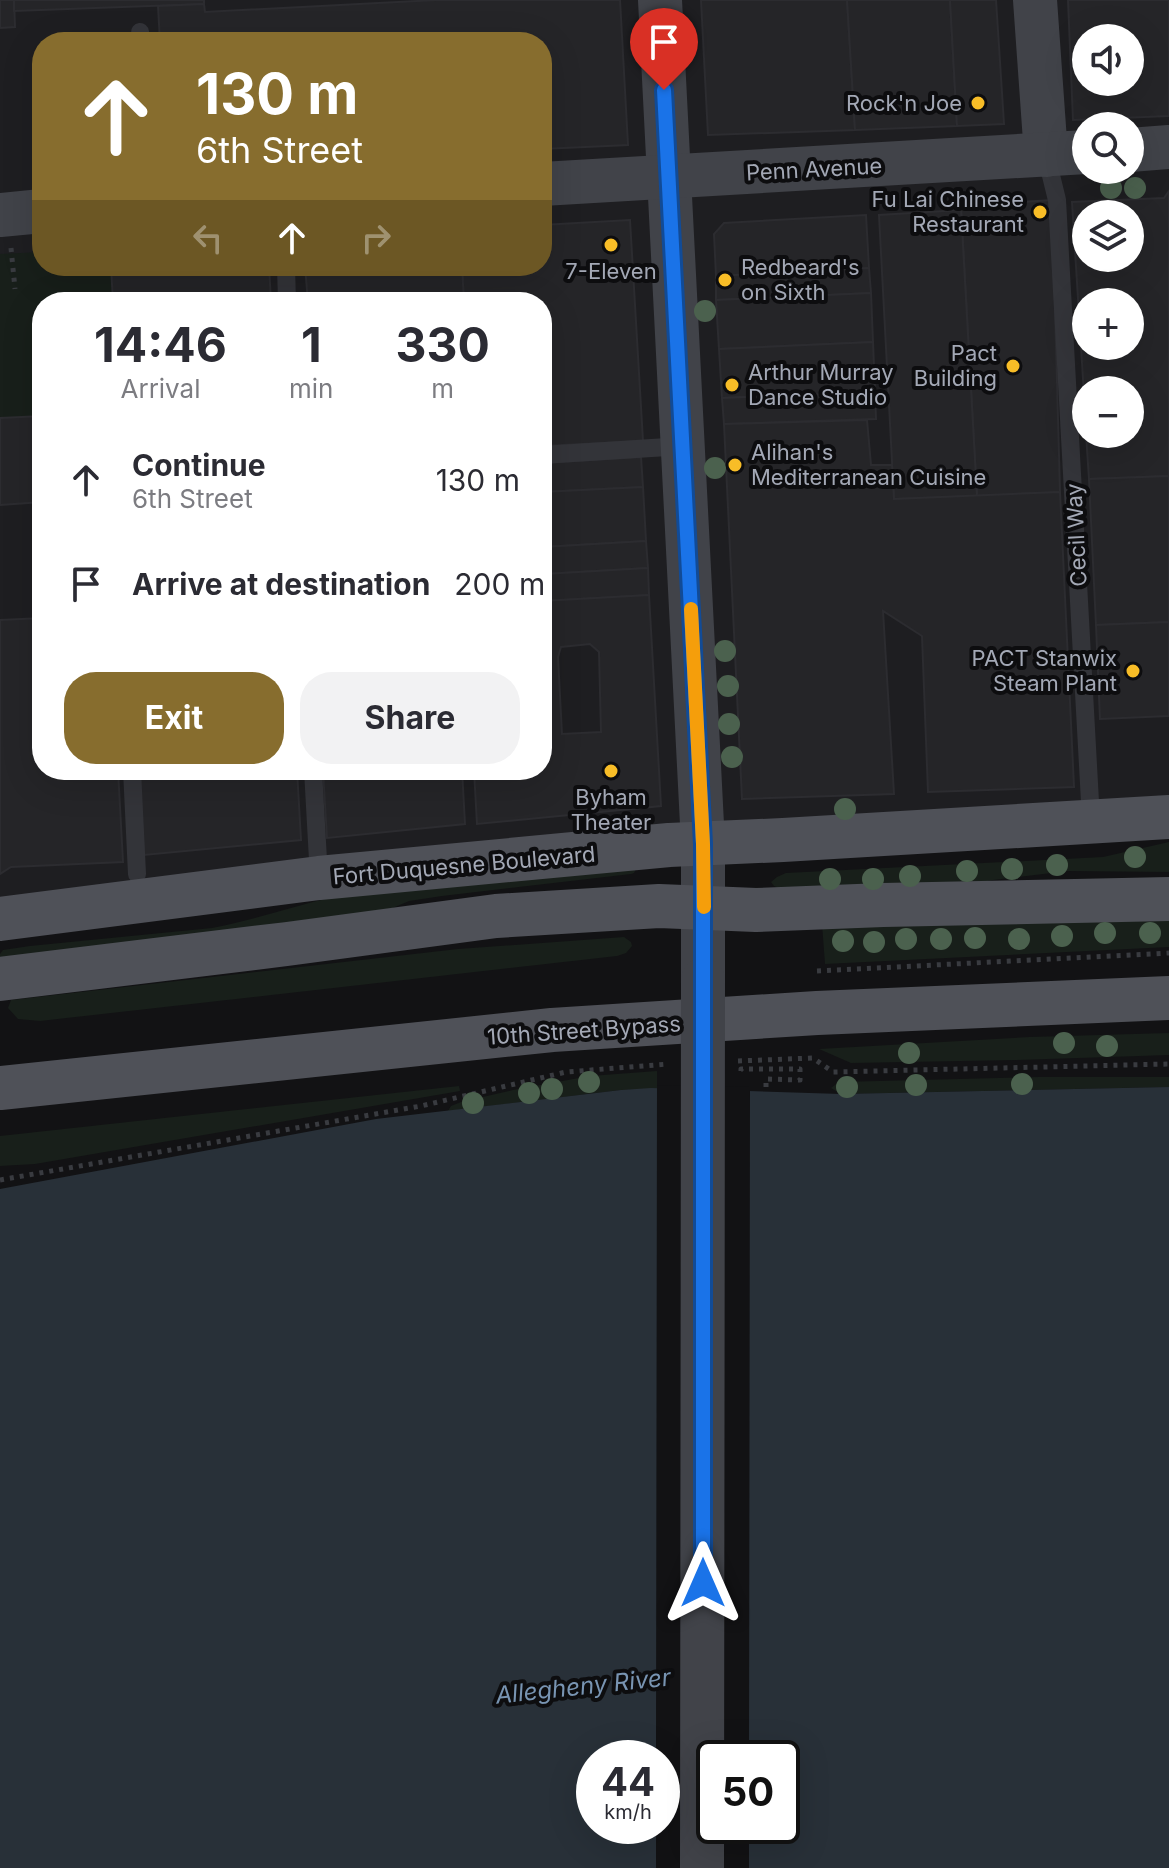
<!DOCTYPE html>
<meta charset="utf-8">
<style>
:root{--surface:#fff;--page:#f2f2f3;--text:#2b2b33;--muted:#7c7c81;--accent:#876d2e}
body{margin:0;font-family:Inter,sans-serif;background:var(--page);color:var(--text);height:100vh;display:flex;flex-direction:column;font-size:30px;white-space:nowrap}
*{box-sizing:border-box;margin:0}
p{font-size:26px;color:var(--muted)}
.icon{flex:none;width:44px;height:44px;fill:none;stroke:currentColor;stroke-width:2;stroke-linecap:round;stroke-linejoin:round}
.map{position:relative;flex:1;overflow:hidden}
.side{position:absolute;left:32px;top:292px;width:520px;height:488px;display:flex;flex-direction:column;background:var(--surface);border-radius:32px;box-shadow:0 8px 32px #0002}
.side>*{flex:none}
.hud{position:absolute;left:32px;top:32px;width:520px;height:244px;border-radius:32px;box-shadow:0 8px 32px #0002;background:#876d2e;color:#fff;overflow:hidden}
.fabs{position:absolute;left:1072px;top:24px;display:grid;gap:16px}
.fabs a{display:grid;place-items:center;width:72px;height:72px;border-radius:50%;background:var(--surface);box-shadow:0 8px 32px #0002;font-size:40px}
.speed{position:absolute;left:576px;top:1740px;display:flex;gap:16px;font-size:40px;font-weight:700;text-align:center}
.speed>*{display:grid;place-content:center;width:104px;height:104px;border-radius:50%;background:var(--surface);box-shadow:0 8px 32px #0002;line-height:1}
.speed small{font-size:20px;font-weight:400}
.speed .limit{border:4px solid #111;border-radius:12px;background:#fff;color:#111}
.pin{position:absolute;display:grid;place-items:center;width:68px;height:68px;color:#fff;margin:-82px -34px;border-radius:50% 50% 50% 0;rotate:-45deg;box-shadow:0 0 8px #0007}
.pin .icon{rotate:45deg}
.me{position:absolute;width:88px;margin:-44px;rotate:0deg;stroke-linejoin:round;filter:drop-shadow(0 0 6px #0008)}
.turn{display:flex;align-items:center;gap:28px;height:168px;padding:0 32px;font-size:36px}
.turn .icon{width:104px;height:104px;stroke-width:2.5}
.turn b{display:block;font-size:56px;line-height:68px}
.lanes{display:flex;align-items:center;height:76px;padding:0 32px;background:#0003;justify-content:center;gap:40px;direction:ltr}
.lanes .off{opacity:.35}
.eta{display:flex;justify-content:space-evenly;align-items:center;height:136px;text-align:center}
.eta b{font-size:48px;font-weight:700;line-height:56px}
.cta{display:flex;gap:16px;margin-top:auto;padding:16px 32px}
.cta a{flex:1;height:92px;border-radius:32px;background:var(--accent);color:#fff;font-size:32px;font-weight:700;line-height:92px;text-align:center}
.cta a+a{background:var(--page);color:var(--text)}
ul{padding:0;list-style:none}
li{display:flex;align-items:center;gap:24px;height:104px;padding:0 32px}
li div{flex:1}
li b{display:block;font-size:30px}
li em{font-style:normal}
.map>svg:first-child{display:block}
.built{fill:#1e1e21;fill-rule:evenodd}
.green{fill:#181f1a}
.water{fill:#283038;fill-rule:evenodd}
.pier{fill:#121214}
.building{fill:#252528;stroke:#2c2c30;stroke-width:2;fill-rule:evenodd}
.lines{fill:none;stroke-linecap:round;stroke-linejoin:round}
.path{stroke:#393b40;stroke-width:5;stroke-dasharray:4 6;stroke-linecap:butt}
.lane{stroke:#333439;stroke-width:18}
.secondary{stroke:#414349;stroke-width:44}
.primary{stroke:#4f5158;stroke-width:44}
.secondary-bridge{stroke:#414349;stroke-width:44}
.tree{fill:#4b614e}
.route-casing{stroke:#114b97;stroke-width:20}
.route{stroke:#1a73e8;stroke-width:14}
.slow{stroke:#f59e0b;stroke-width:14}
.poi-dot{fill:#f8bd27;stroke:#0d0d0f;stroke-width:3}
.labels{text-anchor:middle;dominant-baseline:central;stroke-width:8;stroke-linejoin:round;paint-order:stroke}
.poi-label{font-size:22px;fill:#a3a8b5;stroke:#0d0d0f;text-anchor:end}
.street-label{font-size:22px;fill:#a3a8b5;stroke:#0d0d0f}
.water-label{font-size:24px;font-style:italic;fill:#7894b2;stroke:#0d0d0f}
</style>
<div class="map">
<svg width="1169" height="1868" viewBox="0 0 1169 1868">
<rect width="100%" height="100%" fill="#121214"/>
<path class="built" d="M0 0H1169V819L0 912ZM1086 38H1130V82H1086ZM42 42H542V266H42ZM1086 126H1130V170H1086ZM1086 214H1130V258H1086ZM42 302H542V770H42ZM1086 302H1130V346H1086ZM1086 390H1130V434H1086Z"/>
<g class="green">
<path d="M42 252V266H111L113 302H42V416L0 418V254Z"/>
<path d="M1169 842V872L1068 871 993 880 958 887 784 890 774 886 771 882 777 877 786 873 1103 857Z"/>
<path d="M636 869 634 873 631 874 442 896 409 901 381 913 0 958V954L3 950 30 946 212 928C254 920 293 906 334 897Z"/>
<path d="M1169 919V947L825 964 822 924Z"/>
<path d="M624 937 631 942 632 946 626 953 617 956 40 1021 18 1019 8 1008 11 1000 458 949Z"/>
<path d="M1169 1033V1055L1017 1060 851 1063 819 1049 1030 1037Z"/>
<path d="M657 1071V1089L621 1090 448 1111 451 1106 461 1102 513 1090 590 1076Z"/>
<path d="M1040 1077H1169V1087L841 1094 831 1088 839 1082Z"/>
<path d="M459 1086 460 1091 35 1164 0 1166V1136Z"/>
</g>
<path class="water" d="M1169 1087V1868H0V1189L376 1119 621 1090 651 1088 841 1094ZM594 1758H662V1826H594ZM714 1758H782V1826H714Z"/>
<path class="pier" d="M657 1085 750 1087 749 1758H714V1826H749V1868H656V1826H662V1758H656Z"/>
<g class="building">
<path d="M0 0H14L15 27 0 28Z"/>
<path d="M14 0H204V4L14 11Z"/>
<path d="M436 0H620L628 145 542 149V42H160L158 6 204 4 205 12Z"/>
<path d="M701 0H847L855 130 708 135Z"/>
<path d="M847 0H950L957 126 855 130Z"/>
<path d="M950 0H996L1004 124 957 126Z"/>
<path d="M1068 0H1169V116L1073 120ZM1086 38H1130V82H1086Z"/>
<path d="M1169 191V476L1089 479 1086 434H1130V390H1086V427L1072 202 1164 198ZM1086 214H1130V258H1086ZM1086 302H1130V346H1086Z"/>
<path d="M1052 200 1060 492 977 496 961 206Z"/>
<path d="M961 210 977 496 894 499 879 215Z"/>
<path d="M866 215 869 268 716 276 714 234 724 223Z"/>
<path d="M630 220 643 441 542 446V302H464L462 266H542V225Z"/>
<path d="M111 266H269L271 302H113Z"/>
<path d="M305 266H462L464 302H308Z"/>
<path d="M869 268 871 293 716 300V276Z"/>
<path d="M871 293 873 342 719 349 716 300Z"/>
<path d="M873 342 875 392 722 398 719 349Z"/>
<path d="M875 392 876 419 724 424 722 398Z"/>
<path d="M42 416V502L0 505V418Z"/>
<path d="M867 420 871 465H892L894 499 1060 492 1074 787 928 792 922 636 883 611 894 794 742 799 724 424Z"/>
<path d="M641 457 643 487 542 492V463Z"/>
<path d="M1169 476V622L1096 625 1089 479Z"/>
<path d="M643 487 646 541 543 547 542 492Z"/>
<path d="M646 541 648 568 544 574 543 547Z"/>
<path d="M648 568 649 595 546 601 544 574Z"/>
<path d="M649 595 661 806 477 824 474 770H542V601ZM590 644 599 652 601 732 562 734 558 657 561 647Z"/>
<path d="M42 618V770H118L123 862 11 867 0 874V620Z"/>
<path d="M1169 622V716L1100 719 1096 625Z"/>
<path d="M139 770H297L301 840 144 855Z"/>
<path d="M323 770H462L465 824 327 838Z"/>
</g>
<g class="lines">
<g class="path">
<path d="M11 248 15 289"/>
<path d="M817 971 1169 953"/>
<path d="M738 1061 813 1058 833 1072 1169 1064"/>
<path d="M741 1071V1069H800V1080L766 1079V1089"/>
<path d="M0 1180 421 1106 566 1072 668 1064"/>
</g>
<g class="lane">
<path d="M140 32 141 42"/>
<path d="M1046 155 1057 200 1091 820"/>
<path d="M286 266 287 302"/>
<path d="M542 455 683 446"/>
<path d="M132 770 137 874"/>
<path d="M313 770 319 878"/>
</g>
<g class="secondary">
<path d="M660 0 703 844V980"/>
<path d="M1035 0 1046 155"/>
<path d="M1130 150 1169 147"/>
<path d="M542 184 1086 152"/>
<path d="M0 215 42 211"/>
</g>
<g class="primary">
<path d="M0 919 319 878 669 845 783 840 1169 817"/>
<path d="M0 979 287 944 496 916 659 906 756 910 883 905 1169 899"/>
<path d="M0 1088 552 1030 817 1013 1169 998"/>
</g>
<path class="secondary-bridge" d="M702 1868 703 980"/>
</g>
<g class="tree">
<circle cx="1111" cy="188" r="11"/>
<circle cx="1135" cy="188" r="11"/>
<circle cx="705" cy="311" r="11"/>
<circle cx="715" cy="468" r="11"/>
<circle cx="725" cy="651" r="11"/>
<circle cx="728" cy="686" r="11"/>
<circle cx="729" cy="724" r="11"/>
<circle cx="732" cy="757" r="11"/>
<circle cx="845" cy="809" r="11"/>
<circle cx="1135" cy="857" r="11"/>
<circle cx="1057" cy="865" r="11"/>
<circle cx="1012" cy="869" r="11"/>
<circle cx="967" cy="871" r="11"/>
<circle cx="910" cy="876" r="11"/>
<circle cx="830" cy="879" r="11"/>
<circle cx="873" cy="879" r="11"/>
<circle cx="1105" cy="933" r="11"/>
<circle cx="1150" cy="933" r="11"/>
<circle cx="1062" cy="936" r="11"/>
<circle cx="975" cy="938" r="11"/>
<circle cx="906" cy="939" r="11"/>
<circle cx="941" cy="939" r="11"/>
<circle cx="1019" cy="939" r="11"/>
<circle cx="843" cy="941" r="11"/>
<circle cx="874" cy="942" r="11"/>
<circle cx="1064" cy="1043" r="11"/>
<circle cx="1107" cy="1046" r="11"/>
<circle cx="909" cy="1053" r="11"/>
<circle cx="589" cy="1082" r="11"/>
<circle cx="1022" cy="1084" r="11"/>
<circle cx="916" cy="1085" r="11"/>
<circle cx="847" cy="1087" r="11"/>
<circle cx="552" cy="1089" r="11"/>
<circle cx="529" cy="1093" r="11"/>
<circle cx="473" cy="1103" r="11"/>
</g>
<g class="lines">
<g class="route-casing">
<path id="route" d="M664 90 703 844V1583"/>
</g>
<use href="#route" class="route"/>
<path class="slow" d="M691 609 703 844 704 907"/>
</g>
<g class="poi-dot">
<circle cx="978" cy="103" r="8"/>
<circle cx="1040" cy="212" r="8"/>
<circle cx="611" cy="245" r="8"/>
<circle cx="725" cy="280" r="8"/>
<circle cx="1013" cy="366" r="8"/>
<circle cx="732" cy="385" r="8"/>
<circle cx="735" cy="465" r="8"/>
<circle cx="1133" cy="671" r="8"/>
<circle cx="611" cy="771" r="8"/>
</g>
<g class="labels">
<g class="poi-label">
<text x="962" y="103">Rock'n Joe</text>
<text x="1024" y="199">Fu Lai Chinese<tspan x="1024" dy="25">Restaurant</tspan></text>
<text x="741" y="267" text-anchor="start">Redbeard's<tspan x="741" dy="25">on Sixth</tspan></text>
<text x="611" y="271" text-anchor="middle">7-Eleven</text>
<text x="997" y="353">Pact<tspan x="997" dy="25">Building</tspan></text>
<text x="748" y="372" text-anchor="start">Arthur Murray<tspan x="748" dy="25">Dance Studio</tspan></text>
<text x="751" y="452" text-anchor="start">Alihan's<tspan x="751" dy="25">Mediterranean Cuisine</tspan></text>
<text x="1117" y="658">PACT Stanwix<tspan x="1117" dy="25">Steam Plant</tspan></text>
<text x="611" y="797" text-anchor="middle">Byham<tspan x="611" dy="25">Theater</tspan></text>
</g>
<g class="street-label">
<text transform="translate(814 169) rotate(-3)">Penn Avenue</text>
<text transform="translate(1076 535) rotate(-93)">Cecil Way</text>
<text transform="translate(464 865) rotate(-5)">Fort Duquesne Boulevard</text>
<text transform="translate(584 1030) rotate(-4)">10th Street Bypass</text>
</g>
<g class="water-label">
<text transform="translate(583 1686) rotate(-6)">Allegheny River</text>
</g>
</g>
</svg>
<div class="fabs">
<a><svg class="icon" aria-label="sound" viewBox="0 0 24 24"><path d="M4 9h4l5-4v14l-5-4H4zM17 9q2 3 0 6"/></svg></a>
<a><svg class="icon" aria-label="search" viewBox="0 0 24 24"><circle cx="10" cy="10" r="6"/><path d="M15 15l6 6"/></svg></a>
<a><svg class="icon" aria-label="layers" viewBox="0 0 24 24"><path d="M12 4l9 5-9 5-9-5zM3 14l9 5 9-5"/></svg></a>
<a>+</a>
<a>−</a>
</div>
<div class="speed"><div>44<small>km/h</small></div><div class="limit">50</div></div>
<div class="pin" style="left:664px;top:90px;background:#d93025"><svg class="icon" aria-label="arrive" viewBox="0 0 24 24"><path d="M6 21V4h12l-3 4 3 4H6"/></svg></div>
<svg class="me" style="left:703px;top:1583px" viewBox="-20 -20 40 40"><path d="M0-17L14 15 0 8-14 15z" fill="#1a73e8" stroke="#fff" stroke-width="4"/></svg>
<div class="hud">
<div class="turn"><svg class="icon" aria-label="ahead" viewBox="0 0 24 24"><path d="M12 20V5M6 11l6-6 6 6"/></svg><div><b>130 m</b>6th Street</div></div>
<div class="lanes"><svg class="icon off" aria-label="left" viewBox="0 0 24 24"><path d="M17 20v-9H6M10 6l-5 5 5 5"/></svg><svg class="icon" aria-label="ahead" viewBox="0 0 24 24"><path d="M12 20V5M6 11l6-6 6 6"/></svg><svg class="icon off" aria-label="right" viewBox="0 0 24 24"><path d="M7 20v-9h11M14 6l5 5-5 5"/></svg></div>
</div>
<section class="side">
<div class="eta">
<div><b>14:46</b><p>Arrival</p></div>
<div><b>1</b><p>min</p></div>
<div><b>330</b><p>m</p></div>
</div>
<ul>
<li><svg class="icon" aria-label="ahead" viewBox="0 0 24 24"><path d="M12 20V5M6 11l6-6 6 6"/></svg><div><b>Continue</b><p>6th Street</p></div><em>130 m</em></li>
<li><svg class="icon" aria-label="arrive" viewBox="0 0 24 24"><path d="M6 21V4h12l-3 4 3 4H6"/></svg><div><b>Arrive at destination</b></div><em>200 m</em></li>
</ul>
<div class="cta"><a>Exit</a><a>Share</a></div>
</section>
</div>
